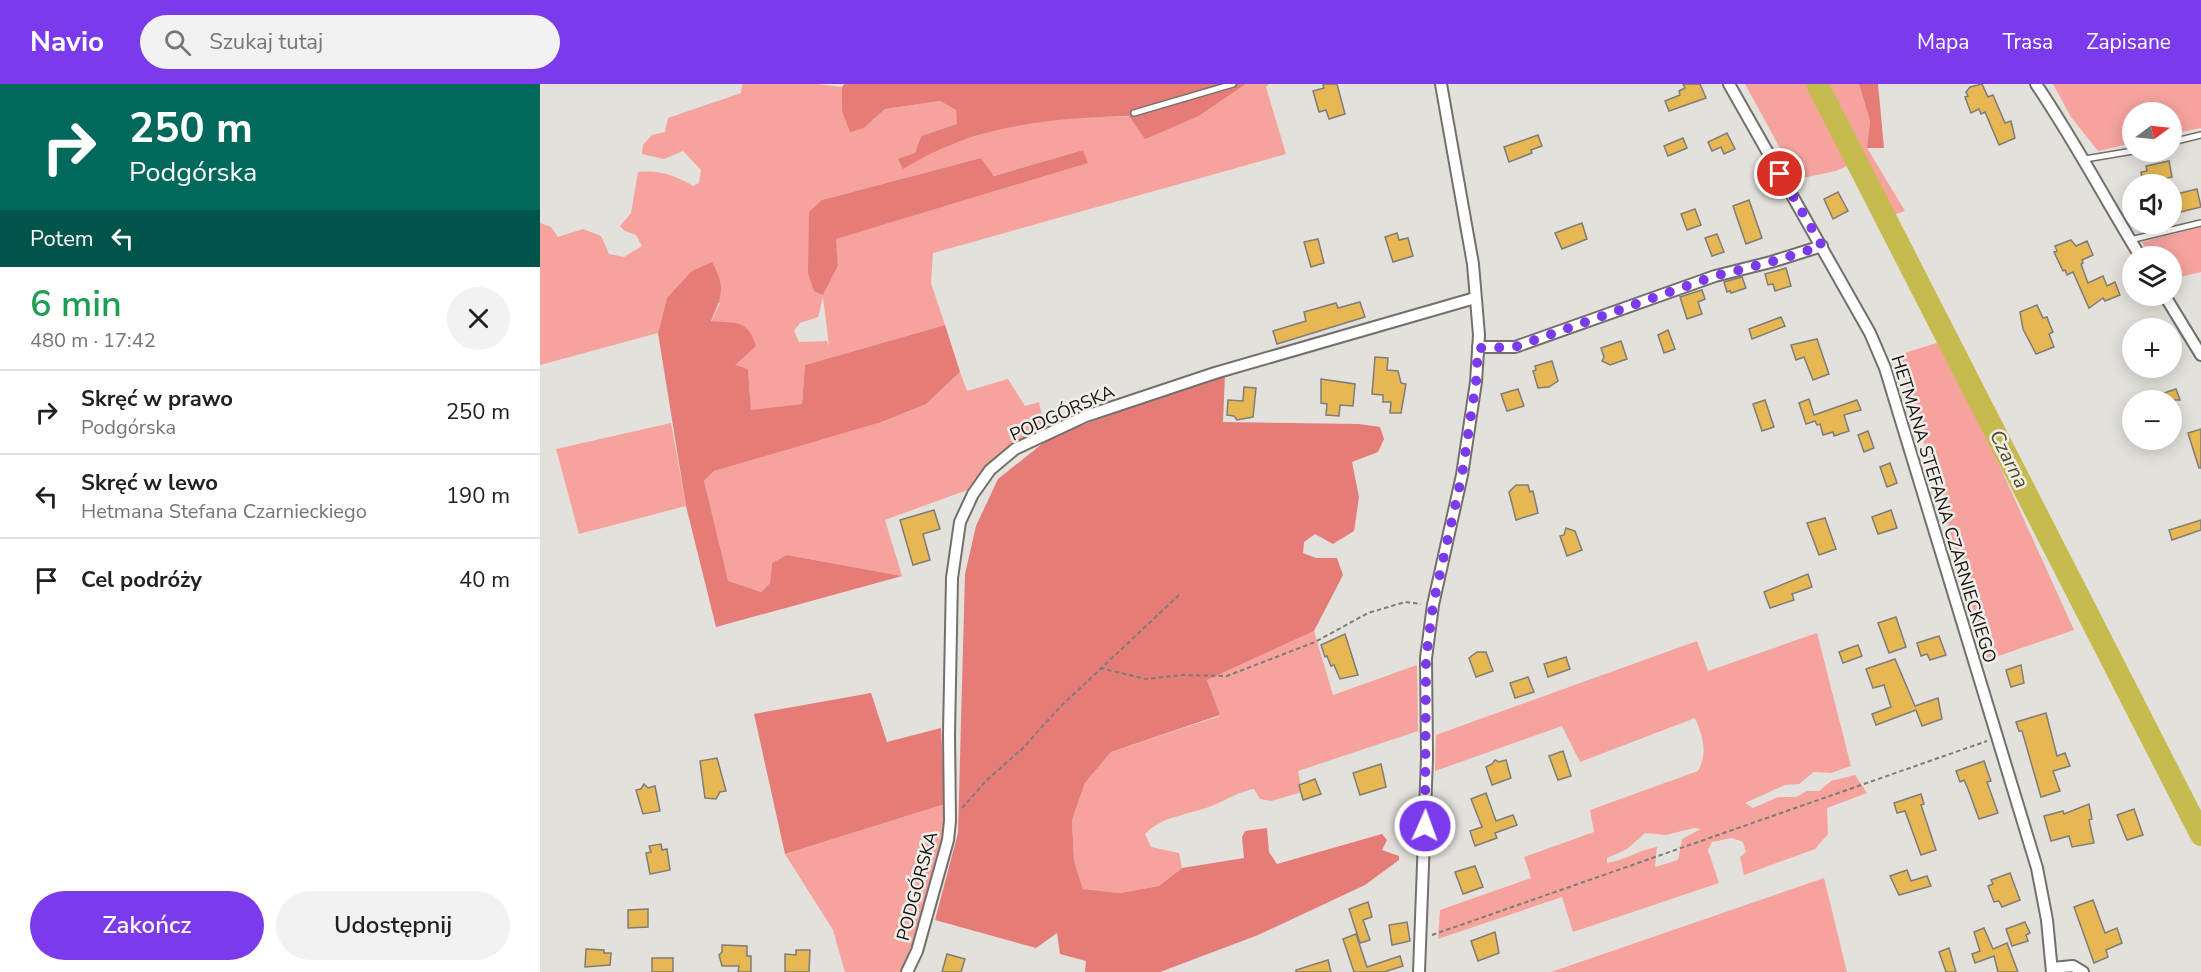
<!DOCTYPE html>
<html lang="pl">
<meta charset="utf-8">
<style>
:root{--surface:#fff;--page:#f2f2f2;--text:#202124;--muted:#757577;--line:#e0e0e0;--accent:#7c3aed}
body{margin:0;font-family:"Nunito Sans",sans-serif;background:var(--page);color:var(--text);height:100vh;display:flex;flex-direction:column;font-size:22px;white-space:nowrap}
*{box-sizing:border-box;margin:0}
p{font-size:20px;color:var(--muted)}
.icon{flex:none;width:33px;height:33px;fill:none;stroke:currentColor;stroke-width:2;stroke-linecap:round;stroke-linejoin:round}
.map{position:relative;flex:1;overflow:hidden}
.details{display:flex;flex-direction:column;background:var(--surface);width:540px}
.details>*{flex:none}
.hud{background:#00695c;color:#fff;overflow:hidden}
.needle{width:39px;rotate:75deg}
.fabs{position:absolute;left:1582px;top:18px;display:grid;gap:12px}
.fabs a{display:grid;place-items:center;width:60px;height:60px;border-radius:50%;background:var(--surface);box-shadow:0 3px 15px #0003;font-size:30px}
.pin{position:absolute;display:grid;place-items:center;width:51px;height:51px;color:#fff;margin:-26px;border:3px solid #fff;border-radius:50%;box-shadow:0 2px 6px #0007}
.me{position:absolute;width:66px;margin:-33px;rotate:2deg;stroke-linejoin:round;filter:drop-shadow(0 0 4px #0008)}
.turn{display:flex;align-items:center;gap:21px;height:126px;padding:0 30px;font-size:27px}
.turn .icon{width:78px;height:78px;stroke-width:2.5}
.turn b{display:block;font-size:42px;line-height:51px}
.then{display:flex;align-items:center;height:57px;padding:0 30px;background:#0003;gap:12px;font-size:22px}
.round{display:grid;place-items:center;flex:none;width:63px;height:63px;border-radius:32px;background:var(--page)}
.headline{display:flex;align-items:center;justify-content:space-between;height:102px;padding:0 30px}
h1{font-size:36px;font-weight:600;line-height:45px;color:#1e9e55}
.action{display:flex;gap:12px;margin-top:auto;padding:12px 30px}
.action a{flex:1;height:69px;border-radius:36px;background:var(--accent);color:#fff;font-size:24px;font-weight:600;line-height:69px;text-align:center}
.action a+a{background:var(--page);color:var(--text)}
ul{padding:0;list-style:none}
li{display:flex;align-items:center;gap:18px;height:84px;padding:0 30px;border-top:2px solid var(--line)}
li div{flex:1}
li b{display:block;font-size:22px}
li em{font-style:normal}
header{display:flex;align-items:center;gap:36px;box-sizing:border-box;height:84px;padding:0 30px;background:var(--accent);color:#fff}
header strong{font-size:28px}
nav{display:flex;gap:33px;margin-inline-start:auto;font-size:21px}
.search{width:420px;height:54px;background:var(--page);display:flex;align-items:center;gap:15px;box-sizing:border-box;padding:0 21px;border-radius:33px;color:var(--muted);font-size:22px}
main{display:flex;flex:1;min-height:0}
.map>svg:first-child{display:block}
.green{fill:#f6a39e;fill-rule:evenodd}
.forest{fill:#e57c78}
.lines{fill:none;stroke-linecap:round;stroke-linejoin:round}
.river{stroke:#c5bb4f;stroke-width:22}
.building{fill:#e6b752;stroke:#7f7d79;stroke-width:1.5}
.service-casing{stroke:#73706c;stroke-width:8}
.minor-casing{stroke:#73706c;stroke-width:14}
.path{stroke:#7e7b79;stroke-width:2;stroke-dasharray:4.5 3;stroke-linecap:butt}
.service{stroke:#fff;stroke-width:5}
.minor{stroke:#fff;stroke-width:10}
.route{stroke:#7c3aed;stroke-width:10;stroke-dasharray:0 18}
.labels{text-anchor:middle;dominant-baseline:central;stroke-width:5;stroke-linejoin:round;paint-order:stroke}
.street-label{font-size:18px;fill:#161413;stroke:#f1ede9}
.water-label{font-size:20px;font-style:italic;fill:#504c1f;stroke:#f1ede9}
</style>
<header>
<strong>Navio</strong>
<div class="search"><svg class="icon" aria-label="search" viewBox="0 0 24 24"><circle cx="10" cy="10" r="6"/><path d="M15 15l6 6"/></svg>Szukaj tutaj</div>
<nav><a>Mapa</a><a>Trasa</a><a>Zapisane</a></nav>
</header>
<main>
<section class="details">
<div class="hud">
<div class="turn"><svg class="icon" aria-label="right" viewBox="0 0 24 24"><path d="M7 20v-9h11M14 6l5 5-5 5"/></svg><div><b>250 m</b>Podgórska</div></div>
<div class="then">Potem<svg class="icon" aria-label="left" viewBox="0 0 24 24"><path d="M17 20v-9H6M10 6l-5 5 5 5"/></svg></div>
</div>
<div class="headline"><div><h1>6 min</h1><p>480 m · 17:42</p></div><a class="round"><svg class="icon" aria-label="close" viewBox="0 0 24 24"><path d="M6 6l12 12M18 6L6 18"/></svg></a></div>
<ul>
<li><svg class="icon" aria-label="right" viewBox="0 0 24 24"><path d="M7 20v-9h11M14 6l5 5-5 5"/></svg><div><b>Skręć w prawo</b><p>Podgórska</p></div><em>250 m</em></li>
<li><svg class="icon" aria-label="left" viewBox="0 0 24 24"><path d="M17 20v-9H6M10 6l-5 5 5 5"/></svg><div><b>Skręć w lewo</b><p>Hetmana Stefana Czarnieckiego</p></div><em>190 m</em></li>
<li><svg class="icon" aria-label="arrive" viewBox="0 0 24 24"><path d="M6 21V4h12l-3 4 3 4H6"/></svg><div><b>Cel podróży</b></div><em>40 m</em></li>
</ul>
<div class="action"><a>Zakończ</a><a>Udostępnij</a></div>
</section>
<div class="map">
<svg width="1661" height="888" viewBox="0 0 1661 888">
<rect width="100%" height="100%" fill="#e4e0dc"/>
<g class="green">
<path d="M202 0H278L302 3V27L324 44 345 25 400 17 416 26 418 40 381 52 375 69 363 85 393 66 461 44 506 36 541 33 659 32 706 0H729L726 3 746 70 393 169 391 199 405 241 265 281 262 320 211 327 208 285 194 281 171 238 180 219 127 214 118 249 0 281V139L11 143 18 153 43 145 61 152 69 170 84 173 102 162 96 151 85 147 80 142 91 129 98 88C120 86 134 91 153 102L159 99 161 86 143 67 124 75 102 70 103 61 112 51 125 48 128 34 201 9ZM543 66 547 79 295 155 298 182 283 211 282 116 441 74 454 92ZM283 213 289 262 287 257 259 258 254 247 260 239 278 233Z"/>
<path d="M1205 0H1272L1313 79 1296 87 1257 95Z"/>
<path d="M1281 0H1319L1330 37 1327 64 1365 127 1347 133Z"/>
<path d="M1513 0H1661V44L1632 50V28H1593V59L1558 67 1531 33Z"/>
<path d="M1661 143V188L1632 195V172H1610L1602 158Z"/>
<path d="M1403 257 1534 546 1447 576 1370 310 1355 272Z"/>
<path d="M420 288 427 307 468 295 485 322 499 318 505 345 486 355 441 401 345 436 362 492 247 471 232 479 230 499 221 508 187 497 164 397 174 387 386 320Z"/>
<path d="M131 339 146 422 39 450 16 365Z"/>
<path d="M774 547 793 611 877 581 878 647 758 687 762 708 731 717 720 715 714 705C698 708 688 715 674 721 651 731 623 731 605 750L611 763 639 769 642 784 619 802 580 809 543 805 534 777 532 736 545 699 571 668 680 632 667 596Z"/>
<path d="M1277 549 1311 682 1291 689 1274 688 1259 700 1245 701 1205 719 1213 724 1238 713H1256L1267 707H1279L1291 697 1315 691 1327 709 1287 724 1288 750 1275 765 1204 791 1200 773 1206 768 1203 758 1192 754 1172 758 1168 766 1179 799 1033 848 1022 813 898 855 900 826 991 794 984 773 1054 748 1050 726 1158 687C1168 669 1163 653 1155 634L1040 678 1022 642 895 687 896 651 1157 557 1168 587ZM1154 744 1161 745 1142 755 1138 776 1115 783 1117 763C1099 766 1086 776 1067 779V774L1087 765 1105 749 1126 751Z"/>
<path d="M405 720 409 747 373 877 361 888H305L293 846 245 770Z"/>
<path d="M1284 794 1307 888H1011Z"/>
</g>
<g class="forest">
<path d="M304 0H706L659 32 605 55 589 32C509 34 433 41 363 85L358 75 375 69 381 52 417 40 416 26 400 17 345 25 324 44 310 48 302 27V3Z"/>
<path d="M1319 0H1338L1344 64H1327L1330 37Z"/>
<path d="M543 66 548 79 296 155 298 182 283 211 274 207 268 189 269 128 282 116 441 74 454 92Z"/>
<path d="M172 178C186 203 182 212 171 237 196 240 207 234 216 262L195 281 208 285 211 326 262 320 265 281 405 241 420 288 386 320 341 338 174 387 164 397 188 497 221 508 230 499 232 479 247 471 362 492 176 543 146 422 118 249 127 214 152 187Z"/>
<path d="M685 290 683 338 819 340 840 343 844 355 838 368 812 378 819 413 814 447 793 460 775 450 764 458 763 469 776 474H797L803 491 774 547 667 596 680 631 571 668 545 699 532 736 534 777 543 805 580 809 619 802 642 784 704 774 702 753 705 747 727 744 729 768 737 780 842 750 847 756 842 766 859 772V776L825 801 718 851 620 888H545L546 877 520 870 517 849 496 864 395 836 418 749 425 490 436 442 458 395 512 352Z"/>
<path d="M331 609 347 658 401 644 405 720 245 770 214 630Z"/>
</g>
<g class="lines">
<path class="river" d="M1277 0 1661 751"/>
</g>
<g class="building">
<path d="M783 0H797L805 30 789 35 786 26 779 28 773 7 784 4Z"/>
<path d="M1143 0H1160L1166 14 1129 27 1125 17 1140 11 1139 7 1145 4Z"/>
<path d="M1442 0 1448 13 1453 11 1465 39 1471 37 1475 54 1459 61 1445 28 1441 30 1439 25 1431 29 1425 13 1428 12 1426 8 1430 3Z"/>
<path d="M1187 49 1195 65 1184 70 1181 63 1172 67 1168 58Z"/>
<path d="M998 51 1002 62 991 66 992 69 969 78 964 63Z"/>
<path d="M1143 54 1147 64 1128 72 1124 62Z"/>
<path d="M1629 77 1632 93 1603 100 1601 88 1607 87 1606 82Z"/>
<path d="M1657 105 1661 123 1632 130V111Z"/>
<path d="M1298 108 1308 127 1293 135 1284 115Z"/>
<path d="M1209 116 1222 154 1206 160 1193 122Z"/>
<path d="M1155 125 1161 141 1147 146 1141 130Z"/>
<path d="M1042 139 1047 155 1022 165 1015 149Z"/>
<path d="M857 149 859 156 868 154 873 172 853 178 845 153Z"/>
<path d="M1177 150 1184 168 1172 172 1165 154Z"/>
<path d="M778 155 784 179 771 183 764 158Z"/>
<path d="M1531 156 1536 162 1547 157 1553 171 1542 176 1543 179 1541 180 1548 199 1563 192 1567 202 1575 198 1580 211 1565 217 1563 214 1549 224 1533 188 1527 191 1525 186 1523 187 1514 168 1517 167 1515 162Z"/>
<path d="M1246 184 1251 202 1235 207 1233 200 1228 201 1225 190Z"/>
<path d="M1202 193 1206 204 1191 209 1190 207 1187 208 1184 198Z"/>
<path d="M1162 206 1165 215 1158 218 1162 230 1147 235 1140 213Z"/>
<path d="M820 218 825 233 737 260 733 247 766 237 764 228 796 219 798 224Z"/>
<path d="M1497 221 1503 234 1507 233 1510 241 1513 248 1509 250 1514 263 1496 270 1483 245 1480 228Z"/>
<path d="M1241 233 1245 242 1212 255 1209 245Z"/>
<path d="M1128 246 1135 265 1124 269 1118 251Z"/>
<path d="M1277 255 1289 290 1273 296 1264 273 1256 276 1251 261Z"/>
<path d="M1081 257 1087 275 1070 281 1062 277 1064 273 1061 264Z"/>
<path d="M835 273 848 274 847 286 858 287 861 299 866 300 861 329H850L851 318H843V311L832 310Z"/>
<path d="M1012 277 1018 297 1009 303 998 304 993 287 996 286 995 282Z"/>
<path d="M781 295 815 300 813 322 800 321 799 332 786 331 787 320 781 319Z"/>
<path d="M704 303 716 304 713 333 697 336 694 332 687 331 688 316 703 317Z"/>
<path d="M978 305 984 322 967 327 961 310Z"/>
<path d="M1636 305 1640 316H1606V315Z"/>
<path d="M1269 315 1274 331 1317 316 1321 326 1304 331 1309 347 1294 352 1293 348 1283 351 1280 340 1277 341 1275 337 1266 340 1259 319Z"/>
<path d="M1225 316 1234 343 1222 347 1213 320Z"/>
<path d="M1661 345V384H1659L1648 349Z"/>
<path d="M1328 347 1334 364 1324 368 1318 351Z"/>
<path d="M1350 379 1357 399 1347 403 1340 383Z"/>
<path d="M976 401H988L990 408 993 407 998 429 976 436 969 408Z"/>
<path d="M394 426 400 445 383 450 390 476 373 481 360 436Z"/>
<path d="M1351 426 1357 444 1338 450 1332 433Z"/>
<path d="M1285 434 1296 465 1279 471 1267 439Z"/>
<path d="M1661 436V446L1632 456 1629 446Z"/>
<path d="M1026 444 1035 447 1042 466 1027 472 1020 452 1024 451Z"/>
<path d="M1268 490 1272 503 1252 510 1254 516 1230 524 1224 508Z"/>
<path d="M1356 533 1366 563 1349 569 1338 539Z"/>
<path d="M805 550 818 591 800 595 794 581 791 582 787 572 785 573 781 561Z"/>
<path d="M1399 552 1406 571 1390 576 1387 570 1381 572 1377 559Z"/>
<path d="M1318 561 1322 572 1303 579 1299 568Z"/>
<path d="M937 568H946L953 587 936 593 929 574Z"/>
<path d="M1026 573 1030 585 1008 593 1004 580Z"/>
<path d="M1355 575 1375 622 1398 614 1402 635 1382 642 1376 626 1336 641 1332 630 1351 623 1344 601 1333 604 1326 585Z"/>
<path d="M1481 581 1484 599 1471 603 1466 586Z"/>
<path d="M988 593 994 608 975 614 970 599Z"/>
<path d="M1506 629 1517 672 1525 669 1530 682 1513 687 1520 707 1501 713 1482 647H1479L1476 638Z"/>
<path d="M1023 667 1031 692 1018 696 1009 672Z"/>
<path d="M177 674 186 707 180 708 176 715 165 714 160 677Z"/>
<path d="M955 676 959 678 966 676 971 694 952 701 946 683 952 680Z"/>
<path d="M1444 677 1451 697 1447 698 1458 729 1439 735 1428 705 1424 696 1420 698 1416 687Z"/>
<path d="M841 680 846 703 820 711 813 689Z"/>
<path d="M775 695 781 710 763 716 759 701Z"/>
<path d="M104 700 108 704 115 702 120 727 103 730 96 706 101 705Z"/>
<path d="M946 709 956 737 973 731 977 741 955 749 957 754 935 762 930 747 942 743 931 715Z"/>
<path d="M1381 710 1384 720 1381 721 1396 766 1381 771 1365 727 1357 729 1354 719Z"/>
<path d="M1549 720 1552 735 1549 736 1554 759 1532 763 1529 752 1511 757 1504 732 1523 727 1524 730Z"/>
<path d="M1594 725 1603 751 1587 756 1577 731Z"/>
<path d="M121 760 122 766 127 765 130 786 110 790 106 769 111 768 109 762Z"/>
<path d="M935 782 943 803 923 810 915 788Z"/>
<path d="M1367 786 1371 797 1387 792 1391 802 1359 811 1350 792Z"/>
<path d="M1470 789 1480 816 1462 823 1459 817 1454 818 1448 802 1453 800 1451 796Z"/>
<path d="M1553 816 1565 849 1577 844 1582 859 1566 866 1568 873 1554 879 1534 823Z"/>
<path d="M828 818 832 833 823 836 830 856 820 859 809 825Z"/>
<path d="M108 825V843L88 844V826Z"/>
<path d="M867 838 870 857 852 861 849 841Z"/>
<path d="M1485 838 1490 849 1486 851 1488 857 1472 862 1466 845Z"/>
<path d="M1444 844 1453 865 1467 859 1478 888H1458L1454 872 1435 879 1432 870 1440 867 1434 848Z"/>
<path d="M955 848 959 869 938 877 931 857Z"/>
<path d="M816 850 827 883 860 872 863 882 844 888H814L803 855Z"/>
<path d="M182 861 207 862V872H211V888H198L199 882H182L179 871 182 868Z"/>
<path d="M1409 864 1416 888H1406L1399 868Z"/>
<path d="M46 865 64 866V869H71L70 881 45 883Z"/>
<path d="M256 866H270L269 888H245V870L256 871Z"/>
<path d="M407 870 425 875 421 888H402Z"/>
<rect x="112" y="874" width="21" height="14"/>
<path d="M788 876 791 888H756V886Z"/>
</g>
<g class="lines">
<g class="service-casing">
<g id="service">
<path d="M594 29 693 0"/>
<path d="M1632 58 1661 51"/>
<path d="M1545 75 1593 67"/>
<path d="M1590 156 1661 139"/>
</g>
</g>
<g class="minor-casing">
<g id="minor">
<path d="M1189 0 1330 249 1345 284 1497 784 1507 836 1512 888"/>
<path d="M1496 0C1534 56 1565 115 1600 172"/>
<path d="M1625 212 1661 271"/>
<path d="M938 263H975L1175 192 1231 178 1282 162"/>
<path d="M1512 884 1533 882 1543 888"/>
<path d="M367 888 377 867 408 756 410 737 409 650 412 494 420 438 433 410 450 386 475 365 546 332 675 289 935 214"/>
<path d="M879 888 887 674 886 574 893 521 922 391 936 298 939 251 933 180 901 0"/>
</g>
</g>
<g class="path">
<path d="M560 584 606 595 642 591 687 592 775 558 828 529 865 518 881 520"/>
<path d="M422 724 447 696 483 664 519 624 639 511"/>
<path d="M892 851 1447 657"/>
</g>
<use href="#service" class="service"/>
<use href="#minor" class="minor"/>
</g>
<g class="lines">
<path class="route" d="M885 742 886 574 893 521 922 391 936 298 938 264 975 263 1175 192 1231 178 1282 162 1240 90"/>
</g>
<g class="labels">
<g class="street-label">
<text transform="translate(522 329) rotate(-24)">PODGÓRSKA</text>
<text transform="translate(1404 425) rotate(73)">HETMANA STEFANA CZARNIECKIEGO</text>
<text transform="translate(377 802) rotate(-75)">PODGÓRSKA</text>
</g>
<g class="water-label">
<text transform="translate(1469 375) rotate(63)">Czarna</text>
</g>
</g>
</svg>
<div class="fabs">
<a><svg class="needle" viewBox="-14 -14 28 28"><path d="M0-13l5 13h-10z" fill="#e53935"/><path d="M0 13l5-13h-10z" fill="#757577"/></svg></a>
<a><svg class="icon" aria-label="sound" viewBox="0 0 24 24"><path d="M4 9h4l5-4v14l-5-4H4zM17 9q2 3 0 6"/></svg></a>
<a><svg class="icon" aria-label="layers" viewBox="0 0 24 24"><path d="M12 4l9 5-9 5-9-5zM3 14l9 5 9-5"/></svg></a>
<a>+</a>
<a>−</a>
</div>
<div class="pin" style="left:1240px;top:90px;background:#d93025"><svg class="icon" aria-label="arrive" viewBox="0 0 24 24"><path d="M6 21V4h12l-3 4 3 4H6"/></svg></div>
<svg class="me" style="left:885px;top:742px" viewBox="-20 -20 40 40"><circle r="17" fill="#7c3aed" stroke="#fff" stroke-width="3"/><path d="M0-11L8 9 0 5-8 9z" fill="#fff"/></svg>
</div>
</main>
